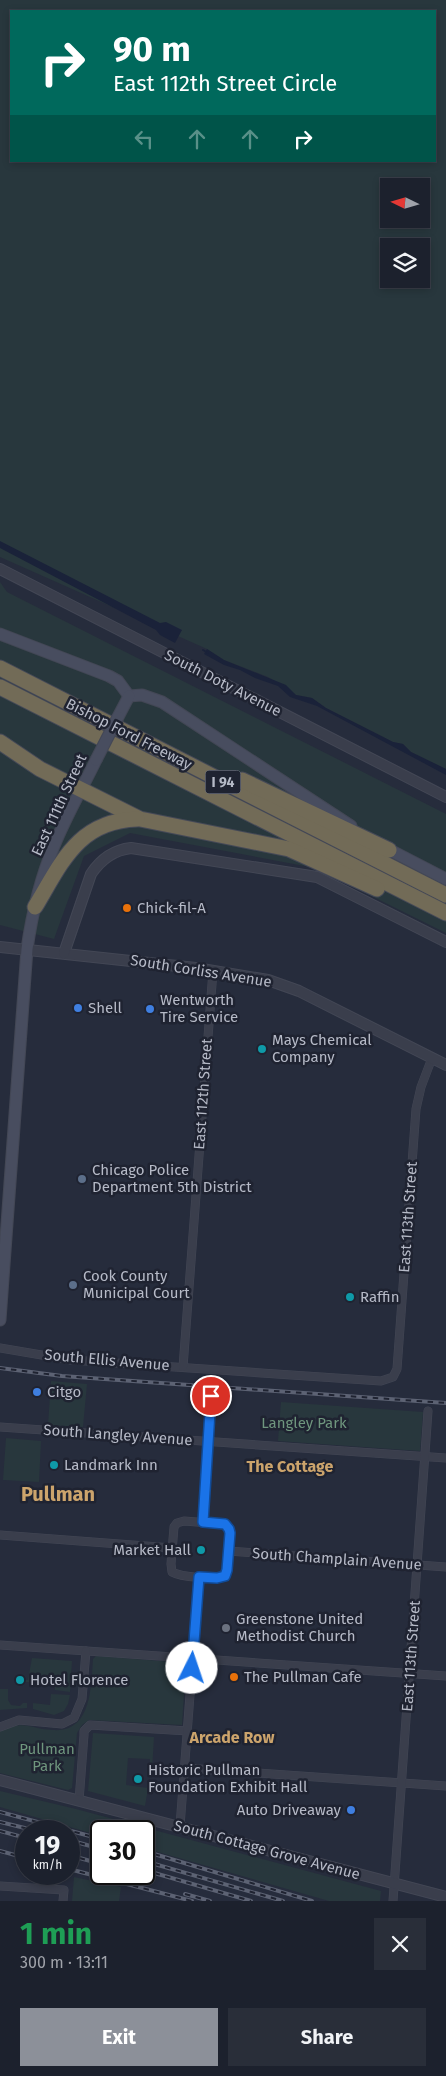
<!DOCTYPE html>
<meta charset="utf-8">
<style>
:root{--surface:#1c212d;--page:#292e39;--text:#f1f3f6;--muted:#a0a3aa;--line:#3a3e49;--accent:#8c9099}
body{margin:0;font-family:"Fira Sans",sans-serif;background:var(--page);color:var(--text);height:100vh;display:flex;flex-direction:column;font-size:19px;white-space:nowrap}
*{box-sizing:border-box;margin:0}
p{font-size:16px;color:var(--muted)}
.icon{flex:none;width:28px;height:28px;fill:none;stroke:currentColor;stroke-width:2;stroke-linecap:round;stroke-linejoin:round}
.map{position:relative;height:1901px;overflow:hidden}
.details{display:flex;flex-direction:column;background:var(--surface);flex:1}
.details>*{flex:none}
.top-card{position:absolute;left:10px;top:10px;width:426px;height:152px;border-radius:0px;box-shadow:0 2px 8px #0003,0 0 0 1px var(--line);background:#00695c;color:#fff;overflow:hidden}
.needle{width:32px;rotate:275deg}
.tools{position:absolute;left:380px;top:178px;display:grid;gap:10px}
.tools a{display:grid;place-items:center;width:50px;height:50px;border-radius:0px;background:var(--surface);box-shadow:0 2px 8px #0003,0 0 0 1px var(--line);font-size:25px}
.speed{position:absolute;left:15px;top:1820px;display:flex;gap:10px;font-size:25px;font-weight:700;text-align:center}
.speed>*{display:grid;place-content:center;width:65px;height:65px;border-radius:50%;background:var(--surface);box-shadow:0 2px 8px #0003,0 0 0 1px var(--line);line-height:1}
.speed small{font-size:12px;font-weight:400}
.speed .limit{border:2px solid #111;border-radius:8px;background:#fff;color:#111}
.pin{position:absolute;display:grid;place-items:center;width:42px;height:42px;color:#fff;margin:-21px;border:2px solid #fff;border-radius:50%;box-shadow:0 1px 5px #0007}
.me{position:absolute;width:55px;margin:-28px;rotate:4deg;stroke-linejoin:round;filter:drop-shadow(0 0 4px #0008)}
.turn{display:flex;align-items:center;gap:18px;height:105px;padding:0 20px;font-size:22px}
.turn .icon{width:65px;height:65px;stroke-width:2.5}
.turn b{display:block;font-size:35px;line-height:42px}
.lanes{display:flex;align-items:center;height:48px;padding:0 20px;background:#0003;justify-content:center;gap:25px;direction:ltr}
.lanes .off{opacity:.35}
.round{display:grid;place-items:center;flex:none;width:52px;height:52px;border-radius:0px;background:var(--page)}
.headline{display:flex;align-items:center;justify-content:space-between;height:85px;padding:0 20px}
h1{font-size:30px;font-weight:700;line-height:38px;color:#1e9e55}
.button{display:flex;gap:10px;margin-top:auto;padding:10px 20px}
.button a{flex:1;height:58px;border-radius:0px;background:var(--accent);color:#fff;font-size:20px;font-weight:700;line-height:58px;text-align:center}
.button a+a{background:var(--page);color:var(--text)}
.map>svg:first-child{display:block}
.green{fill:#28373d;fill-rule:evenodd}
.water{fill:#1a2239}
.lines{fill:none;stroke-linecap:round;stroke-linejoin:round}
.stream{stroke:#1a2239;stroke-width:2}
.minor-casing{stroke:#434755;stroke-width:9}
.tertiary-casing{stroke:#434755;stroke-width:12}
.secondary-casing{stroke:#434755;stroke-width:13}
.motorway-casing{stroke:#454957;stroke-width:17}
.minor{stroke:#3a3e4c;stroke-width:8}
.tertiary{stroke:#3a3e4c;stroke-width:10}
.secondary{stroke:#484d5f;stroke-width:11}
.motorway{stroke:#726b57;stroke-width:15}
.rail-casing{stroke:#5c6273;stroke-width:4}
.rail{stroke:#1f2331;stroke-width:2;stroke-dasharray:5.5;stroke-linecap:butt}
.secondary-bridge-casing{stroke:#434755;stroke-width:13;stroke-linecap:butt}
.secondary-bridge{stroke:#484d5f;stroke-width:11}
.route-casing{stroke:#114b97;stroke-width:12}
.route{stroke:#1a73e8;stroke-width:9}
.food-dot{fill:#e8710a;stroke:#1f2331;stroke-width:2}
.shop-dot{fill:#3f7fe0;stroke:#1f2331;stroke-width:2}
.culture-dot{fill:#0f9aa8;stroke:#1f2331;stroke-width:2}
.service-dot{fill:#5c6f8a;stroke:#1f2331;stroke-width:2}
.worship-dot{fill:#6b7280;stroke:#1f2331;stroke-width:2}
.labels{text-anchor:middle;dominant-baseline:central;stroke-width:5;stroke-linejoin:round;paint-order:stroke}
.shield{fill:#1f2331;stroke:#898d9a;stroke-width:1}
.shield-label{font-size:14px;font-weight:bold;fill:#b6bac7}
.street-label{font-size:15px;fill:#b6bac7;stroke:#1f2331}
.poi-label{font-size:15px;fill:#b6bac7;stroke:#1f2331;text-anchor:start}
.park-label{font-size:15px;fill:#6f967e;stroke:#1f2331}
.neighbourhood-label{font-size:16px;font-weight:bold;fill:#cca46c;stroke:#1f2331}
.district-label{font-size:20px;font-weight:bold;fill:#cca46c;stroke:#1f2331}
</style>
<div class="map">
<svg width="446" height="1901" viewBox="0 0 446 1901">
<rect width="100%" height="100%" fill="#262c3c"/>
<g class="green">
<path d="M0 0H446V769L411 752 403 744 393 742 326 708 312 698 296 695 268 677 224 660 207 649 0 557ZM11 11H435V161H11ZM389 186H421V219H389ZM389 246H421V279H389Z"/>
<path d="M0 582 7 592 446 814V933L315 868 130 833 84 856 54 939 0 925Z"/>
<path d="M51 1381 87 1384 83 1427 48 1425Z"/>
<path d="M281 1402 423 1412 420 1451 278 1441Z"/>
<path d="M6 1438 41 1441 39 1482 3 1480Z"/>
<path d="M96 1656 186 1663 182 1725 89 1720 82 1725 77 1733 72 1788 68 1790 0 1773V1730C28 1720 28 1729 53 1730 92 1733 91 1686 93 1659Z"/>
<path d="M32 1658 72 1661 70 1692 55 1690V1678L38 1676 37 1680 43 1682H24V1680H28Z"/>
<path d="M0 1689H8V1700L11 1705 20 1706 23 1703H27V1708L0 1710Z"/>
<path d="M51 1694 70 1695 68 1704 64 1711 54 1715 33 1709V1703L50 1705Z"/>
<path d="M93 1733 154 1737 152 1771 150 1770V1759L128 1758 126 1785 148 1788 145 1806 88 1791Z"/>
<path d="M0 1791 76 1809 381 1891 380 1901H329L144 1848V1831H101V1836L0 1807Z"/>
<path d="M74 1877 121 1887 119 1901H72Z"/>
</g>
<g class="water">
<path d="M0 541 160 623 166 622 182 630 175 643 160 635 156 630 0 548Z"/>
<path d="M207 649 224 660 286 685 296 695 312 698 326 708 393 742 403 744 411 752 446 769V775L317 706 290 697 278 686 255 678 240 670 224 665 204 654Z"/>
</g>
<g class="lines">
<path class="stream" d="M203 650 208 653"/>
<g class="minor-casing">
<g id="minor">
<path d="M0 1348 71 1360 381 1381 393 1377 397 1369 416 1109 421 1087 432 1058"/>
<path d="M183 1367 213 971"/>
<path d="M0 1427 446 1458"/>
<path d="M184 1521 223 1524 228 1527C231 1535 229 1568 225 1576 215 1580 181 1577 172 1572L171 1564 174 1527 177 1523Z"/>
<path d="M203 1523 211 1396"/>
<path d="M0 1535 172 1548"/>
<path d="M228 1551 446 1567"/>
<path d="M0 1645 446 1676"/>
<path d="M0 1727 19 1720 62 1724 74 1718 82 1699 86 1651"/>
<path d="M185 1768 446 1786"/>
<path d="M79 1801 84 1735V1731L90 1725 188 1731"/>
<path d="M180 1826 199 1577"/>
<path d="M0 1886 64 1890 63 1901"/>
<path d="M393 1901 428 1411"/>
</g>
</g>
<g class="tertiary-casing">
<g id="tertiary">
<path d="M0 569 446 797"/>
<path d="M0 947 196 968 268 980 299 991 446 1065"/>
<path d="M64 953 91 874C101 859 113 850 131 848L317 877 446 942"/>
<path d="M0 1780 446 1897"/>
</g>
</g>
<g class="secondary-casing">
<g id="secondary">
<path d="M0 634 109 676 118 681 129 696"/>
<path d="M129 696 142 695 162 702 351 826"/>
<path d="M118 717 129 696"/>
<path d="M384 847 446 879"/>
<path d="M0 1320 27 949C32 914 40 879 54 846 66 816 82 789 96 760"/>
</g>
</g>
<g class="motorway-casing">
<g id="motorway">
<path d="M0 668 446 895"/>
<path d="M0 687 446 913"/>
<path d="M0 742 40 769 140 819 289 849 377 889"/>
<path d="M242 780 389 850"/>
<path d="M35 907C62 862 78 821 137 819"/>
</g>
</g>
<use href="#minor" class="minor"/>
<use href="#tertiary" class="tertiary"/>
<use href="#secondary" class="secondary"/>
<use href="#motorway" class="motorway"/>
<g class="rail-casing">
<g id="rail">
<path d="M0 1368 62 1376 446 1403"/>
<path d="M0 1812 101 1839"/>
<path d="M0 1822 37 1831"/>
<path d="M0 1831 26 1838"/>
<path d="M69 1840 101 1849"/>
<path d="M0 1851 26 1858"/>
<path d="M144 1851 312 1901"/>
<path d="M69 1855 101 1864"/>
<path d="M144 1861 283 1901"/>
<path d="M69 1869 192 1901"/>
<path d="M144 1870 251 1901"/>
<path d="M185 1894 210 1901"/>
</g>
</g>
<use href="#rail" class="rail"/>
<g class="secondary-bridge-casing">
<path id="secondary-bridge" d="M96 760 118 717"/>
</g>
<use href="#secondary-bridge" class="secondary-bridge"/>
</g>
<g class="lines">
<g class="route-casing">
<path id="route" d="M192 1668 199 1577 217 1578 225 1576 227 1570 230 1533 229 1529 225 1524 203 1522 211 1396"/>
</g>
<use href="#route" class="route"/>
</g>
<g class="food-dot">
<circle cx="127" cy="908" r="5"/>
<circle cx="234" cy="1677" r="5"/>
</g>
<g class="shop-dot">
<circle cx="78" cy="1008" r="5"/>
<circle cx="150" cy="1009" r="5"/>
<circle cx="37" cy="1392" r="5"/>
<circle cx="351" cy="1810" r="5"/>
</g>
<g class="culture-dot">
<circle cx="262" cy="1049" r="5"/>
<circle cx="350" cy="1297" r="5"/>
<circle cx="54" cy="1465" r="5"/>
<circle cx="201" cy="1550" r="5"/>
<circle cx="20" cy="1680" r="5"/>
<circle cx="138" cy="1779" r="5"/>
</g>
<g class="service-dot">
<circle cx="82" cy="1179" r="5"/>
<circle cx="73" cy="1285" r="5"/>
</g>
<circle class="worship-dot" cx="226" cy="1628" r="5"/>
<g class="labels">
<rect class="shield" x="205.5" y="770.5" width="35" height="23" rx="4"/>
<g class="shield-label">
<text x="223" y="782">I 94</text>
</g>
<g class="street-label">
<text transform="translate(223 683) rotate(27)">South Doty Avenue</text>
<text transform="translate(129 734) rotate(27)">Bishop Ford Freeway</text>
<text transform="translate(59 805) rotate(-65)">East 111th Street</text>
<text transform="translate(201 971) rotate(9)">South Corliss Avenue</text>
<text transform="translate(203 1094) rotate(-86)">East 112th Street</text>
<text transform="translate(408 1217) rotate(-86)">East 113th Street</text>
<text transform="translate(107 1360) rotate(5)">South Ellis Avenue</text>
<text transform="translate(118 1435) rotate(4)">South Langley Avenue</text>
<text transform="translate(337 1559) rotate(4)">South Champlain Avenue</text>
<text transform="translate(411 1656) rotate(-86)">East 113th Street</text>
<text transform="translate(267 1850) rotate(15)">South Cottage Grove Avenue</text>
</g>
<g class="poi-label">
<text x="137" y="908">Chick-fil-A</text>
<text x="160" y="1000">Wentworth<tspan x="160" dy="17">Tire Service</tspan></text>
<text x="88" y="1008">Shell</text>
<text x="272" y="1040">Mays Chemical<tspan x="272" dy="17">Company</tspan></text>
<text x="92" y="1170">Chicago Police<tspan x="92" dy="17">Department 5th District</tspan></text>
<text x="83" y="1276">Cook County<tspan x="83" dy="17">Municipal Court</tspan></text>
<text x="360" y="1297">Raffin</text>
<text x="47" y="1392">Citgo</text>
<text x="64" y="1465">Landmark Inn</text>
<text x="191" y="1550" text-anchor="end">Market Hall</text>
<text x="236" y="1619">Greenstone United<tspan x="236" dy="17">Methodist Church</tspan></text>
<text x="244" y="1677">The Pullman Cafe</text>
<text x="30" y="1680">Hotel Florence</text>
<text x="148" y="1770">Historic Pullman<tspan x="148" dy="17">Foundation Exhibit Hall</tspan></text>
<text x="341" y="1810" text-anchor="end">Auto Driveaway</text>
</g>
<g class="park-label">
<text x="304" y="1423">Langley Park</text>
<text x="47" y="1749">Pullman<tspan x="47" dy="17">Park</tspan></text>
</g>
<g class="neighbourhood-label">
<text x="290" y="1466">The Cottage</text>
<text x="232" y="1737">Arcade Row</text>
</g>
<g class="district-label">
<text x="58" y="1494">Pullman</text>
</g>
</g>
</svg>
<div class="tools">
<a><svg class="needle" viewBox="-14 -14 28 28"><path d="M0-13l5 13h-10z" fill="#e53935"/><path d="M0 13l5-13h-10z" fill="#a0a3aa"/></svg></a>
<a><svg class="icon" aria-label="layers" viewBox="0 0 24 24"><path d="M12 4l9 5-9 5-9-5zM3 14l9 5 9-5"/></svg></a>
</div>
<div class="speed"><div>19<small>km/h</small></div><div class="limit">30</div></div>
<div class="pin" style="left:211px;top:1396px;background:#d93025"><svg class="icon" aria-label="arrive" viewBox="0 0 24 24"><path d="M6 21V4h12l-3 4 3 4H6"/></svg></div>
<svg class="me" style="left:192px;top:1668px" viewBox="-20 -20 40 40"><circle r="19" fill="#fff"/><path d="M0-13L10 11 0 6-10 11z" fill="#1a73e8"/></svg>
<div class="top-card">
<div class="turn"><svg class="icon" aria-label="right" viewBox="0 0 24 24"><path d="M7 20v-9h11M14 6l5 5-5 5"/></svg><div><b>90 m</b>East 112th Street Circle</div></div>
<div class="lanes"><svg class="icon off" aria-label="left" viewBox="0 0 24 24"><path d="M17 20v-9H6M10 6l-5 5 5 5"/></svg><svg class="icon off" aria-label="ahead" viewBox="0 0 24 24"><path d="M12 20V5M6 11l6-6 6 6"/></svg><svg class="icon off" aria-label="ahead" viewBox="0 0 24 24"><path d="M12 20V5M6 11l6-6 6 6"/></svg><svg class="icon" aria-label="right" viewBox="0 0 24 24"><path d="M7 20v-9h11M14 6l5 5-5 5"/></svg></div>
</div>
</div>
<section class="details">
<div class="headline"><div><h1>1 min</h1><p>300 m · 13:11</p></div><a class="round"><svg class="icon" aria-label="close" viewBox="0 0 24 24"><path d="M6 6l12 12M18 6L6 18"/></svg></a></div>
<div class="button"><a>Exit</a><a>Share</a></div>
</section>
